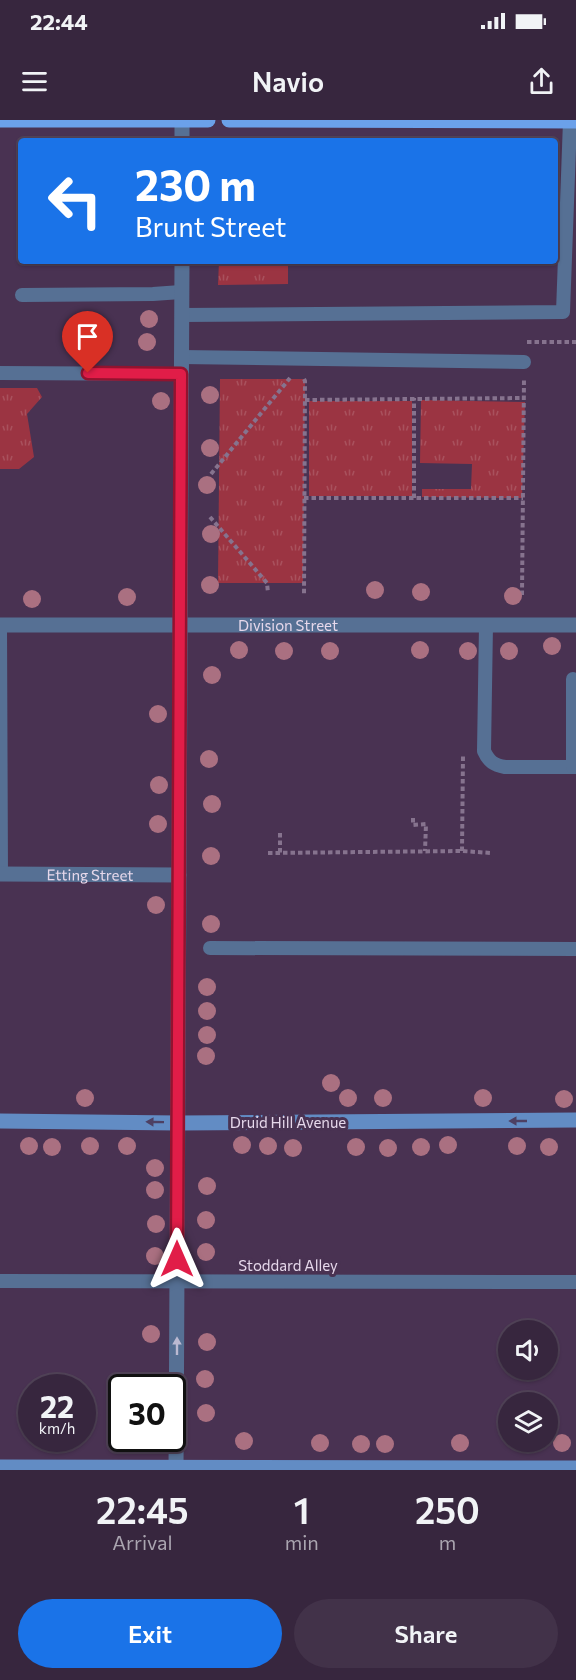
<!DOCTYPE html>
<style>
:root{--surface:#37263e;--page:#423249;--text:#f1f3f6;--muted:#aaa5b0;--line:#514358;--accent:#1a73e8}
body{margin:0;font-family:Commissioner,sans-serif;background:var(--page);color:var(--text);height:100vh;display:flex;flex-direction:column;font-size:22px;white-space:nowrap}
*{box-sizing:border-box;margin:0}
p{font-size:20px;color:var(--muted)}
.icon{flex:none;width:33px;height:33px;fill:none;stroke:currentColor;stroke-width:2;stroke-linecap:round;stroke-linejoin:round}
.map{position:relative;height:1350px;overflow:hidden}
.drawer{display:flex;flex-direction:column;background:var(--surface);flex:1}
.drawer>*{flex:none}
.guide{position:absolute;left:18px;top:18px;width:540px;height:126px;border-radius:6px;box-shadow:0 2px 4px #0004,0 0 0 2px var(--line);background:#1a73e8;color:#fff;overflow:hidden}
.buttons{position:absolute;left:498px;top:1200px;display:grid;gap:12px}
.buttons a{display:grid;place-items:center;width:60px;height:60px;border-radius:50%;background:var(--surface);box-shadow:0 2px 4px #0004,0 0 0 2px var(--line);font-size:30px}
.speed{position:absolute;left:18px;top:1254px;display:flex;gap:12px;font-size:30px;font-weight:700;text-align:center}
.speed>*{display:grid;place-content:center;width:78px;height:78px;border-radius:50%;background:var(--surface);box-shadow:0 2px 4px #0004,0 0 0 2px var(--line);line-height:1}
.speed small{font-size:15px;font-weight:400}
.speed .limit{border:3px solid #111;border-radius:9px;background:#fff;color:#111}
.pin{position:absolute;display:grid;place-items:center;width:51px;height:51px;color:#fff;margin:-62px -26px;border-radius:50% 50% 50% 0;rotate:-45deg;box-shadow:0 0 6px #0007}
.pin .icon{rotate:45deg}
.me{position:absolute;width:66px;margin:-33px;rotate:0deg;stroke-linejoin:round;filter:drop-shadow(0 0 4px #0008)}
.turn{display:flex;align-items:center;gap:21px;height:126px;padding:0 18px;font-size:27px}
.turn .icon{width:78px;height:78px;stroke-width:2.5}
.turn b{display:block;font-size:42px;line-height:51px}
.eta{display:flex;justify-content:space-evenly;align-items:center;height:102px;text-align:center}
.eta b{font-size:36px;font-weight:600;line-height:42px}
.button{display:flex;gap:12px;margin-top:auto;padding:12px 18px}
.button a{flex:1;height:69px;border-radius:36px;background:var(--accent);color:#fff;font-size:24px;font-weight:600;line-height:69px;text-align:center}
.button a+a{background:var(--page);color:var(--text)}
.status{display:flex;justify-content:space-between;align-items:center;height:42px;padding:0 30px;background:var(--surface);direction:ltr}
.status svg{height:16px;fill:currentColor}
header{display:flex;justify-content:space-between;align-items:center;height:78px;padding:0 18px;background:var(--surface);font-size:27px;font-weight:600}
.map>svg:first-child{display:block}
.grass{fill:url(#grass-tufts)}
.lines{fill:none;stroke-linecap:round;stroke-linejoin:round}
.path{stroke:#86738e;stroke-width:4;stroke-dasharray:4.5 3;stroke-linecap:butt}
.lane{stroke:#567094;stroke-width:14}
.street{stroke:#567094;stroke-width:15}
.secondary{stroke:#628cc4;stroke-width:15}
.primary{stroke:#6ba1ea;stroke-width:15}
.tree{fill:#aa7081}
.oneway{fill:#4d4063}
.oneway2{fill:#bbb9d1}
.route-casing{stroke:#92132f;stroke-width:15}
.route{stroke:#e11d48;stroke-width:10}
.labels{text-anchor:middle;dominant-baseline:central;stroke-width:6;stroke-linejoin:round;paint-order:stroke}
.street-label{font-size:15px;fill:#e6d8eb;stroke:#493252}
</style>
<div class="status"><b>22:44</b><svg viewBox="0 0 49 12"><path d="M0 12V9h3v3zM5 12V6h3v6zM10 12V3h3v9zM15 12V0h3v12zM26 1h20v11H26zM47 4h2v5h-2z"/></svg></div>
<header><svg class="icon" aria-label="menu" viewBox="0 0 24 24"><path d="M4 6h16M4 12h16M4 18h16"/></svg>Navio<svg class="icon" aria-label="share" viewBox="0 0 24 24"><path d="M12 15V3M7 8l5-5 5 5M5 13v7h14v-7"/></svg></header>
<div class="map">
<svg width="576" height="1350" viewBox="0 0 576 1350">
<defs>
<pattern id="grass-tufts" width="24" height="20" patternUnits="userSpaceOnUse" patternTransform="scale(1.5)"><rect width="24" height="20" fill="#9b3442"/><path d="M3 7l-1-3M5 7V3M7 7l1-3M15 17l-1-3M17 17v-4M19 17l1-3" fill="none" stroke="#a9515d"/></pattern>
</defs>
<rect width="100%" height="100%" fill="#493252"/>
<g class="grass">
<path d="M219 141H288V164L218 165Z"/>
<path d="M220 259H305L303 463H218Z"/>
<path d="M0 268H37L42 277 27 294 34 337 19 349H0Z"/>
<path d="M421 280 525 282 522 378 422 377V369H471L472 344 420 343Z"/>
<rect x="309" y="281" width="103" height="95"/>
</g>
<g class="lines">
<g class="path">
<path d="M527 222H576"/>
<path d="M304 259 305 261 304 474"/>
<path d="M305 280 525 278"/>
<path d="M211 354 290 258"/>
<path d="M304 378H523"/>
<path d="M414 378V278"/>
<path d="M210 397 267 463 268 473"/>
<path d="M522 475 524 259"/>
<path d="M413 698V705L426 704 425 731"/>
<path d="M280 713V733"/>
<path d="M462 731 463 635"/>
<path d="M268 733 462 731 491 733"/>
</g>
<g class="lane">
<path d="M22 175 153 174 181 172"/>
<path d="M182 195 563 192 570 1"/>
<path d="M181 237 524 242"/>
<path d="M0 253 181 254"/>
<path d="M0 505 1 754"/>
<path d="M486 505 484 631C489 642 494 645 505 647H576"/>
<path d="M573 559V647"/>
<path d="M210 828 576 829"/>
<path d="M0 1161 576 1162"/>
</g>
<g class="street">
<path d="M182 21V0"/>
<path id="s1" d="M0 505H576"/>
<path id="s2" d="M0 754 179 755"/>
<path d="M176 1350 182 141"/>
</g>
<g class="secondary">
<path d="M0 1001 178 1003 576 1000"/>
<path d="M0 1347 576 1348"/>
</g>
<g class="primary">
<path d="M0 0H208"/>
<path d="M229 0 576 1"/>
</g>
</g>
<g class="tree">
<circle cx="149" cy="199" r="9"/>
<circle cx="147" cy="222" r="9"/>
<circle cx="210" cy="275" r="9"/>
<circle cx="161" cy="281" r="9"/>
<circle cx="210" cy="328" r="9"/>
<circle cx="207" cy="365" r="9"/>
<circle cx="211" cy="414" r="9"/>
<circle cx="210" cy="465" r="9"/>
<circle cx="375" cy="470" r="9"/>
<circle cx="421" cy="472" r="9"/>
<circle cx="513" cy="476" r="9"/>
<circle cx="127" cy="477" r="9"/>
<circle cx="32" cy="479" r="9"/>
<circle cx="552" cy="526" r="9"/>
<circle cx="239" cy="530" r="9"/>
<circle cx="420" cy="530" r="9"/>
<circle cx="284" cy="531" r="9"/>
<circle cx="330" cy="531" r="9"/>
<circle cx="468" cy="531" r="9"/>
<circle cx="509" cy="531" r="9"/>
<circle cx="212" cy="555" r="9"/>
<circle cx="158" cy="594" r="9"/>
<circle cx="209" cy="639" r="9"/>
<circle cx="159" cy="665" r="9"/>
<circle cx="212" cy="684" r="9"/>
<circle cx="158" cy="704" r="9"/>
<circle cx="211" cy="736" r="9"/>
<circle cx="156" cy="785" r="9"/>
<circle cx="211" cy="804" r="9"/>
<circle cx="207" cy="867" r="9"/>
<circle cx="207" cy="891" r="9"/>
<circle cx="207" cy="915" r="9"/>
<circle cx="206" cy="936" r="9"/>
<circle cx="331" cy="963" r="9"/>
<circle cx="85" cy="978" r="9"/>
<circle cx="348" cy="978" r="9"/>
<circle cx="383" cy="978" r="9"/>
<circle cx="483" cy="978" r="9"/>
<circle cx="564" cy="979" r="9"/>
<circle cx="242" cy="1025" r="9"/>
<circle cx="448" cy="1025" r="9"/>
<circle cx="29" cy="1026" r="9"/>
<circle cx="90" cy="1026" r="9"/>
<circle cx="127" cy="1026" r="9"/>
<circle cx="268" cy="1026" r="9"/>
<circle cx="517" cy="1026" r="9"/>
<circle cx="52" cy="1027" r="9"/>
<circle cx="356" cy="1027" r="9"/>
<circle cx="421" cy="1027" r="9"/>
<circle cx="549" cy="1027" r="9"/>
<circle cx="293" cy="1028" r="9"/>
<circle cx="388" cy="1028" r="9"/>
<circle cx="155" cy="1048" r="9"/>
<circle cx="207" cy="1066" r="9"/>
<circle cx="155" cy="1070" r="9"/>
<circle cx="206" cy="1100" r="9"/>
<circle cx="156" cy="1104" r="9"/>
<circle cx="206" cy="1132" r="9"/>
<circle cx="155" cy="1136" r="9"/>
<circle cx="151" cy="1214" r="9"/>
<circle cx="207" cy="1222" r="9"/>
<circle cx="205" cy="1259" r="9"/>
<circle cx="206" cy="1293" r="9"/>
<circle cx="244" cy="1321" r="9"/>
<circle cx="320" cy="1323" r="9"/>
<circle cx="460" cy="1323" r="9"/>
<circle cx="562" cy="1323" r="9"/>
<circle cx="361" cy="1324" r="9"/>
<circle cx="385" cy="1324" r="9"/>
</g>
<defs><path id="oneway-solid" d="M-6-.8H1V-3.2L6.5 0L1 3.2V.8H-6Z" transform="scale(1.5)"/></defs>
<g class="oneway">
<use href="#oneway-solid" transform="translate(518 1001) rotate(180)"/>
<use href="#oneway-solid" transform="translate(155 1002) rotate(-179)"/>
</g>
<use class="oneway2" href="#oneway-solid" transform="translate(177 1226) rotate(-90)"/>
<g class="lines">
<g class="route-casing">
<path id="route" d="M88 253 181 254 177 1139"/>
</g>
<use href="#route" class="route"/>
</g>
<g class="labels">
<g class="street-label">
<text stroke="none"><textPath href="#s1" startOffset="288">Division Street</textPath></text>
<text stroke="none"><textPath href="#s2" startOffset="90">Etting Street</textPath></text>
<text x="288" y="1002">Druid Hill Avenue</text>
<text x="288" y="1145">Stoddard Alley</text>
</g>
</g>
</svg>
<div class="buttons">
<a><svg class="icon" aria-label="sound" viewBox="0 0 24 24"><path d="M4 9h4l5-4v14l-5-4H4zM17 9q2 3 0 6"/></svg></a>
<a><svg class="icon" aria-label="layers" viewBox="0 0 24 24"><path d="M12 4l9 5-9 5-9-5zM3 14l9 5 9-5"/></svg></a>
</div>
<div class="speed"><div>22<small>km/h</small></div><div class="limit">30</div></div>
<div class="pin" style="left:88px;top:253px;background:#d93025"><svg class="icon" aria-label="arrive" viewBox="0 0 24 24"><path d="M6 21V4h12l-3 4 3 4H6"/></svg></div>
<svg class="me" style="left:177px;top:1139px" viewBox="-20 -20 40 40"><path d="M0-17L14 15 0 8-14 15z" fill="#e11d48" stroke="#fff" stroke-width="4"/></svg>
<div class="guide">
<div class="turn"><svg class="icon" aria-label="left" viewBox="0 0 24 24"><path d="M17 20v-9H6M10 6l-5 5 5 5"/></svg><div><b>230 m</b>Brunt Street</div></div>
</div>
</div>
<section class="drawer">
<div class="eta">
<div><b>22:45</b><p>Arrival</p></div>
<div><b>1</b><p>min</p></div>
<div><b>250</b><p>m</p></div>
</div>
<div class="button"><a>Exit</a><a>Share</a></div>
</section>
